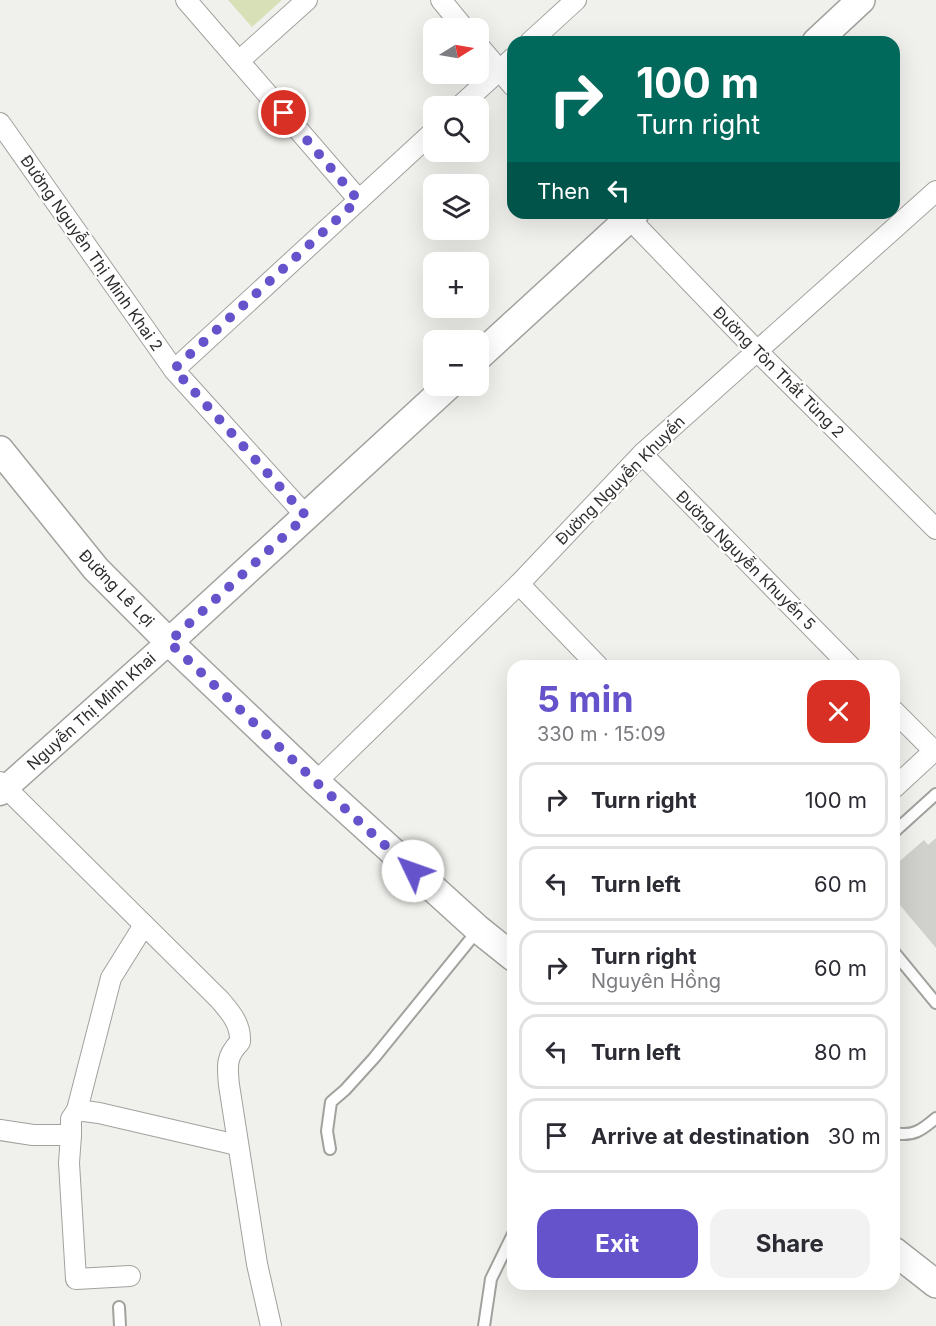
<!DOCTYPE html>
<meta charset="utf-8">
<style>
:root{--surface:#fff;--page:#f2f2f3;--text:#2b2b33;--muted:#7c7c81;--line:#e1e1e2;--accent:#6553cc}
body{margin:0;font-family:Inter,sans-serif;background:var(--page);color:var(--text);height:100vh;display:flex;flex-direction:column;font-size:22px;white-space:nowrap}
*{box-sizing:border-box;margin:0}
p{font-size:20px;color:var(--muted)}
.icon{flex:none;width:33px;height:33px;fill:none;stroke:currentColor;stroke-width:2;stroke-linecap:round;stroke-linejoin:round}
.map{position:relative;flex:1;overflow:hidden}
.side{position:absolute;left:507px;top:660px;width:393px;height:630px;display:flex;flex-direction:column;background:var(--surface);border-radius:18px;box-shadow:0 6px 24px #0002}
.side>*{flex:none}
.guide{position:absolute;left:507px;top:36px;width:393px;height:183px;border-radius:18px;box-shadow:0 6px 24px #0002;background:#00695c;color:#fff;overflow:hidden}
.needle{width:39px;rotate:79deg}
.controls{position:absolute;left:423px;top:18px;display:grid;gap:12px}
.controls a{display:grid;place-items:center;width:66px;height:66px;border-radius:12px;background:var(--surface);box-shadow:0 6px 24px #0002;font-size:30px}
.pin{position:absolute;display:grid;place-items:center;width:51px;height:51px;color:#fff;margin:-26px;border:3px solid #fff;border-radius:50%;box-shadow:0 2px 6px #0007}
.me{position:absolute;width:66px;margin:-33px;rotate:312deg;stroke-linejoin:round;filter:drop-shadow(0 0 4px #0008)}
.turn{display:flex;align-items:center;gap:21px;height:126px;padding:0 30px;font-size:27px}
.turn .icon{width:78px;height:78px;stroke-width:2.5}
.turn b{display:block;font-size:42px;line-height:51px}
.then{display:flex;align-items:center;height:57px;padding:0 30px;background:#0003;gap:12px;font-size:22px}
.round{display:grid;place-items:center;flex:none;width:63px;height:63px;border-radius:18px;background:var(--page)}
.head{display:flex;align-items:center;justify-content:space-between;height:102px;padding:0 30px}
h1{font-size:36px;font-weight:700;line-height:45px;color:var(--accent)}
.primary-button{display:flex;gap:12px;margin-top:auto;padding:12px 30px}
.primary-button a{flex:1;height:69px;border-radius:18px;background:var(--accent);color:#fff;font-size:24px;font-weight:700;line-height:69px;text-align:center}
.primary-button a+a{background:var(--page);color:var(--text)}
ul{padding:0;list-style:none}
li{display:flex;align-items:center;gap:18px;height:75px;margin:0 12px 9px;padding:0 18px;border:3px solid var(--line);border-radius:18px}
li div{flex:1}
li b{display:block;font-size:22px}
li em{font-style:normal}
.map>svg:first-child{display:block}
.green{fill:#d7e0b7}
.building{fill:#d0d1cd}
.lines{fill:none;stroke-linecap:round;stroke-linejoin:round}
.service-casing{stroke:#a1a29e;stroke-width:14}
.minor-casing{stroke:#a1a29e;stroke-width:22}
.tertiary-casing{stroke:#a1a29e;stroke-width:27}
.secondary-casing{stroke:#a1a29e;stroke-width:30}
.service{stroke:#fff;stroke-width:10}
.minor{stroke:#fff;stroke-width:20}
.tertiary{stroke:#fff;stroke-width:24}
.secondary{stroke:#fff;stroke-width:27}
.route{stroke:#6553cc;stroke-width:10;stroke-dasharray:0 18}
.labels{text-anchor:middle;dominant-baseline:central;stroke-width:4.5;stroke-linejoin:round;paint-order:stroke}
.street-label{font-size:16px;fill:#2e2e2d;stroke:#fff}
</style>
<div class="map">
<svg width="936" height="1326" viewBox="0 0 936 1326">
<rect width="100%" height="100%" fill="#f0f1ec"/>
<path class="green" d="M228 0H282L252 27Z"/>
<path class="building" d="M936 838V948L894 898V866L924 840 928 845Z"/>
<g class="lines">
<g class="service-casing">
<g id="service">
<path d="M894 832 936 794"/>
<path d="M894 952 936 1003"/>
<path d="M894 1133C913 1137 922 1130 936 1118"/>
<path d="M330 1149 327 1131 331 1102 345 1090 374 1058 478 930"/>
<path d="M119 1307 120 1326"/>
<path d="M484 1326 491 1279 513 1234"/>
</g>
</g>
<g class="minor-casing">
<g id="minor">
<path d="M186 0 359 200"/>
<path d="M441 0 464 28"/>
<path d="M530 42 576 0"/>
<path d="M478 45 513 86"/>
<path d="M239 61 307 0"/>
<path d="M460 106 513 58"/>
<path d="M0 123 174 370 306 516"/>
<path d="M624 213 756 350 936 529"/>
<path d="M174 370 434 131"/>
<path d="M642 454 850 666"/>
<path d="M519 584 598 666"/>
<path d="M894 711 934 751"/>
<path d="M0 782 220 1000C231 1013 241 1024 240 1042 226 1056 227 1066 229 1085L257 1264 271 1326"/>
<path d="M316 782 519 584 642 454 936 191"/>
<path d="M894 788 936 749"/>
<path d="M77 1110 111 978 144 925"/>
<path d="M0 1130 33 1135H71V1119L77 1110 99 1113 237 1145"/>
<path d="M71 1135 69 1163 76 1279 130 1276"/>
</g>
</g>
<g class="tertiary-casing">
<path id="tertiary" d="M0 793 169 642"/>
</g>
<g class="secondary-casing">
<g id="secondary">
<path d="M816 42 861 0"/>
<path d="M478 357 635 213"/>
<path d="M0 450 96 569 169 642 316 782 478 929 513 957"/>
<path d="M169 642 448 386"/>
<path d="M894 1251 936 1284"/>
</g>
</g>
<use href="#service" class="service"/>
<use href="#minor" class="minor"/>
<use href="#tertiary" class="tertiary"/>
<use href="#secondary" class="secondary"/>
</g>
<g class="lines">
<path class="route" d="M284 113 358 200 174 369 306 516 169 642 316 782 413 871"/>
</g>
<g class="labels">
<g class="street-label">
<text transform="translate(92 253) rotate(55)">Đường Nguyễn Thị Minh Khai 2</text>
<text transform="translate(779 372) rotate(45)">Đường Tôn Thất Tùng 2</text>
<text transform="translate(620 480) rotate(-45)">Đường Nguyễn Khuyến</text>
<text transform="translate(746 560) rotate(45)">Đường Nguyễn Khuyến 5</text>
<text transform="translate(117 588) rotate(46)">Đường Lê Lợi</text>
<text transform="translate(91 711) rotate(-42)">Nguyễn Thị Minh Khai</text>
</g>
</g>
</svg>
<div class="controls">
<a><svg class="needle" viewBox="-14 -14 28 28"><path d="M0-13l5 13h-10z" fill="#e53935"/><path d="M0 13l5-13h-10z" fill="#7c7c81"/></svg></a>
<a><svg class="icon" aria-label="search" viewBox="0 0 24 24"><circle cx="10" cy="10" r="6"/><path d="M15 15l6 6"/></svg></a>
<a><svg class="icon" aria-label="layers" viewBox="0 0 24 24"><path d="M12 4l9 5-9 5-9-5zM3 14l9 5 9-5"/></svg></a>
<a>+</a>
<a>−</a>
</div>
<div class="pin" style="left:284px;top:113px;background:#d93025"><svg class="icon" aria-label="arrive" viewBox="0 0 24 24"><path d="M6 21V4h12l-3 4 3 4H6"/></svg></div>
<svg class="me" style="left:413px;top:871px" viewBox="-20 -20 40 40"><circle r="19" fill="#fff"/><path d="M0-13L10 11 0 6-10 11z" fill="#6553cc"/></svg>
<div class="guide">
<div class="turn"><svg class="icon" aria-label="right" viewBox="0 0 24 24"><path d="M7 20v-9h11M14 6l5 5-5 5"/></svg><div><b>100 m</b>Turn right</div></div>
<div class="then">Then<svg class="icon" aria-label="left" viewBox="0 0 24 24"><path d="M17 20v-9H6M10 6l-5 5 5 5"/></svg></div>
</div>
<section class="side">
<div class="head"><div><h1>5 min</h1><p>330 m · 15:09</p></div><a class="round" style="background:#d93025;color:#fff"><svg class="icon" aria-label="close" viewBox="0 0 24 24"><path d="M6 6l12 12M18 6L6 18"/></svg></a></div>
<ul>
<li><svg class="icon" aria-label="right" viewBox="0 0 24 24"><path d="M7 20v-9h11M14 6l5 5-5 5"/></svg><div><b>Turn right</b></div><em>100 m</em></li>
<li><svg class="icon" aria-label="left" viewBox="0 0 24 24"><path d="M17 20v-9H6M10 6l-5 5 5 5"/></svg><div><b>Turn left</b></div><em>60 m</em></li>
<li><svg class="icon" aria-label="right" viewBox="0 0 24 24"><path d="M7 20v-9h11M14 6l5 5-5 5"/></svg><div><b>Turn right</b><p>Nguyên Hồng</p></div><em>60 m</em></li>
<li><svg class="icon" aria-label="left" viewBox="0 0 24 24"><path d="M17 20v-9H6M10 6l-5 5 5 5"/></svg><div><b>Turn left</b></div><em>80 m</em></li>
<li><svg class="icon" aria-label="arrive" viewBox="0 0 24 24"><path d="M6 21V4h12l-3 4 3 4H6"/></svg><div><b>Arrive at destination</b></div><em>30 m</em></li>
</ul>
<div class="primary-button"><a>Exit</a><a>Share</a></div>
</section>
</div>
